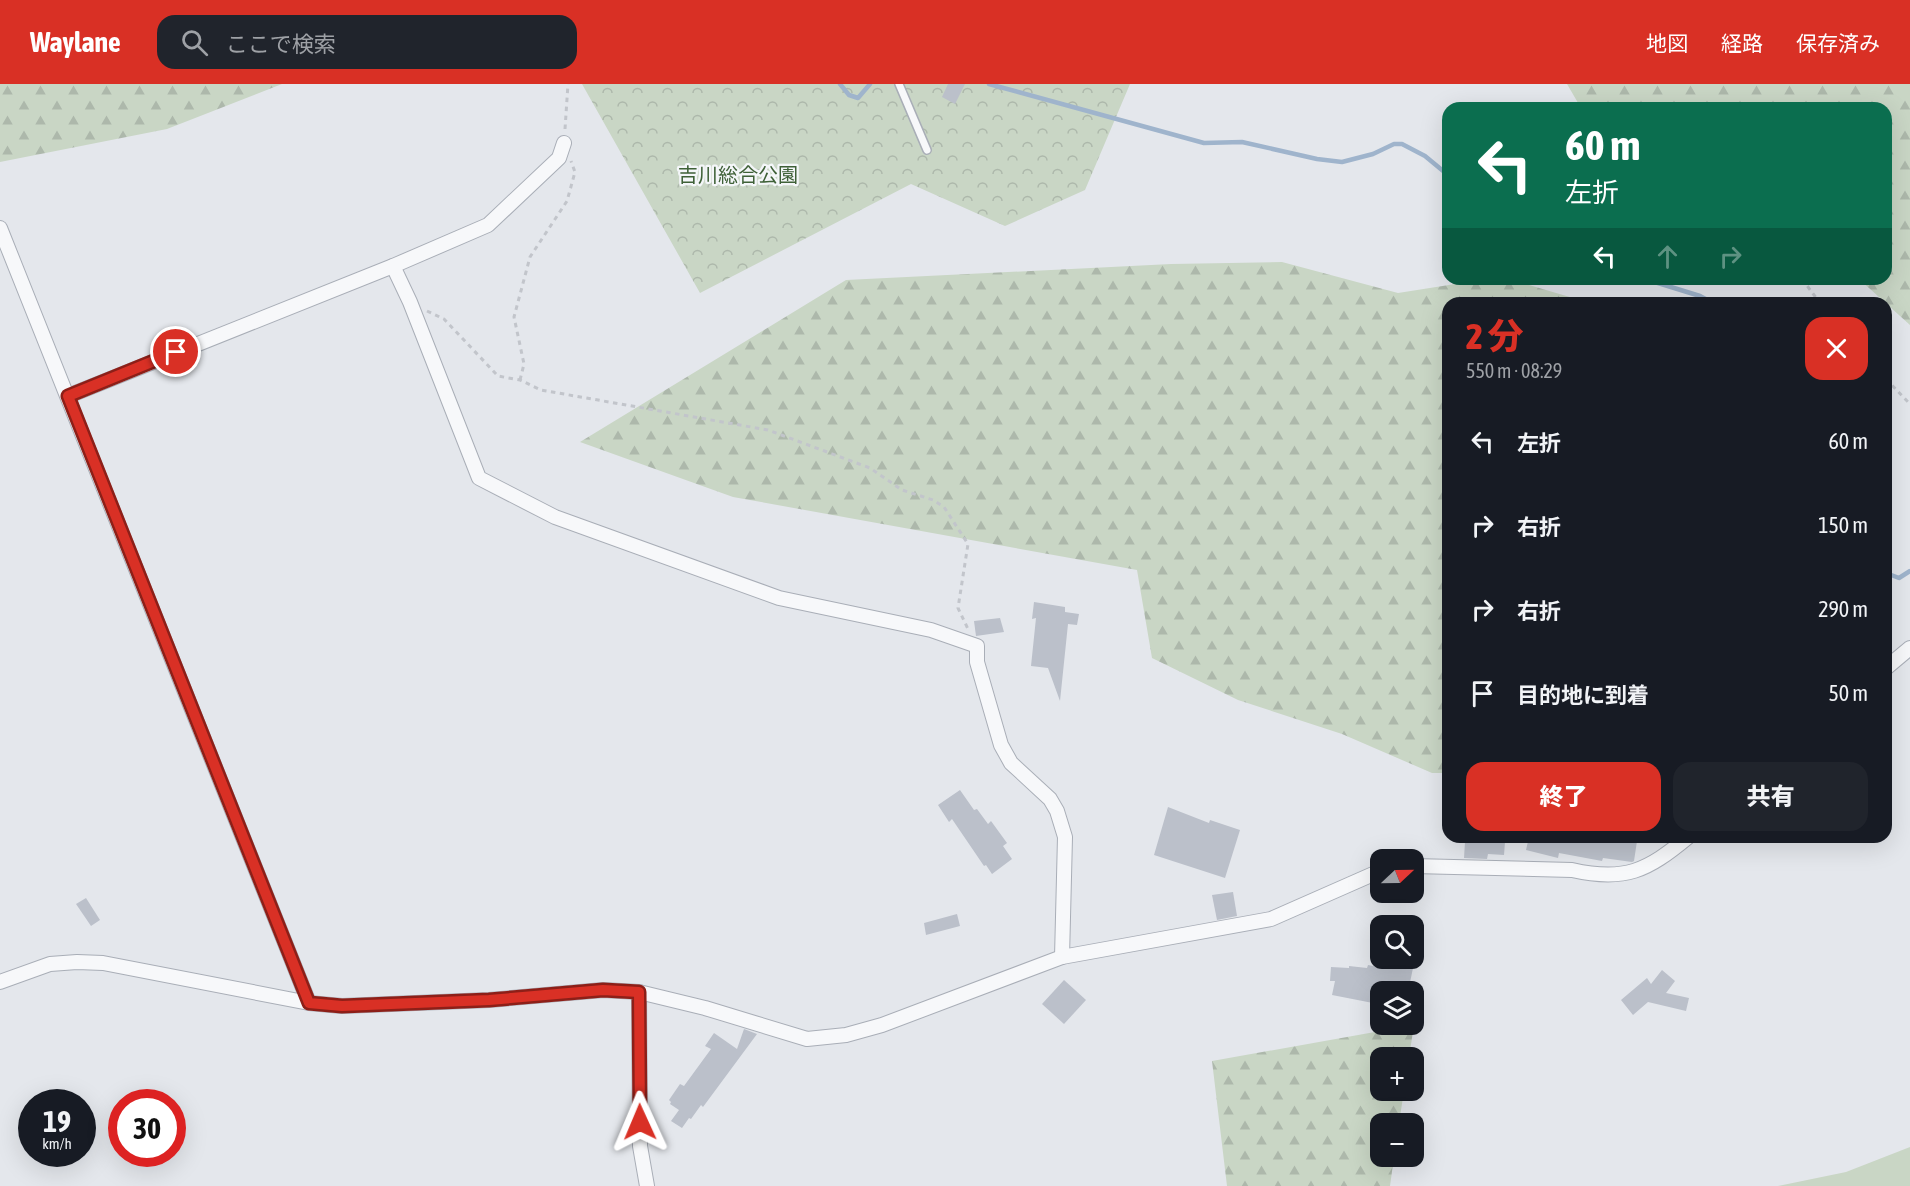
<!DOCTYPE html>
<html lang="ja">
<meta charset="utf-8">
<style>
:root{--surface:#171b24;--page:#20242c;--text:#f1f3f6;--muted:#9ea1a6;--accent:#d93025}
body{margin:0;font-family:"Asap Condensed","Noto Sans JP",sans-serif;background:var(--page);color:var(--text);height:100vh;display:flex;flex-direction:column;font-size:22px;white-space:nowrap}
*{box-sizing:border-box;margin:0}
p{font-size:20px;color:var(--muted)}
.icon{flex:none;width:33px;height:33px;fill:none;stroke:currentColor;stroke-width:2;stroke-linecap:round;stroke-linejoin:round}
.map{position:relative;flex:1;overflow:hidden}
.side{position:absolute;left:1442px;top:213px;width:450px;height:546px;display:flex;flex-direction:column;background:var(--surface);border-radius:18px;box-shadow:0 6px 24px #0002}
.side>*{flex:none}
.top-card{position:absolute;left:1442px;top:18px;width:450px;height:183px;border-radius:18px;box-shadow:0 6px 24px #0002;background:#0b6e4f;color:#fff;overflow:hidden}
.needle{width:39px;rotate:68deg}
.buttons{position:absolute;left:1370px;top:765px;display:grid;gap:12px}
.buttons a{display:grid;place-items:center;width:54px;height:54px;border-radius:12px;background:var(--surface);box-shadow:0 6px 24px #0002;font-size:30px}
.speed{position:absolute;left:18px;top:1005px;display:flex;gap:12px;font-size:30px;font-weight:700;text-align:center}
.speed>*{display:grid;place-content:center;width:78px;height:78px;border-radius:50%;background:var(--surface);box-shadow:0 6px 24px #0002;line-height:1}
.speed small{font-size:15px;font-weight:400}
.speed .limit{border:9px solid #d22;background:#fff;color:#111}
.pin{position:absolute;display:grid;place-items:center;width:51px;height:51px;color:#fff;margin:-26px;border:3px solid #fff;border-radius:50%;box-shadow:0 2px 6px #0007}
.me{position:absolute;width:66px;margin:-33px;rotate:359deg;stroke-linejoin:round;filter:drop-shadow(0 0 4px #0008)}
.turn{display:flex;align-items:center;gap:21px;height:126px;padding:0 24px;font-size:27px}
.turn .icon{width:78px;height:78px;stroke-width:2.5}
.turn b{display:block;font-size:42px;line-height:51px}
.lanes{display:flex;align-items:center;height:57px;padding:0 24px;background:#0003;justify-content:center;gap:30px;direction:ltr}
.lanes .off{opacity:.35}
.round{display:grid;place-items:center;flex:none;width:63px;height:63px;border-radius:18px;background:var(--page)}
.head{display:flex;align-items:center;justify-content:space-between;height:102px;padding:0 24px}
h1{font-size:36px;font-weight:800;line-height:45px;color:var(--accent)}
.primary-button{display:flex;gap:12px;margin-top:auto;padding:12px 24px}
.primary-button a{flex:1;height:69px;border-radius:18px;background:var(--accent);color:#fff;font-size:24px;font-weight:800;line-height:69px;text-align:center}
.primary-button a+a{background:var(--page);color:var(--text)}
ul{padding:0;list-style:none}
li{display:flex;align-items:center;gap:18px;height:84px;padding:0 24px}
li div{flex:1}
li b{display:block;font-size:22px}
li em{font-style:normal}
header{display:flex;align-items:center;gap:36px;box-sizing:border-box;height:84px;padding:0 30px;background:var(--accent);color:#fff}
header strong{font-size:28px}
nav{display:flex;gap:33px;margin-inline-start:auto;font-size:21px}
.search{width:420px;height:54px;background:var(--page);display:flex;align-items:center;gap:15px;box-sizing:border-box;padding:0 21px;border-radius:18px;color:var(--muted);font-size:22px}
.map>svg:first-child{display:block}
.grass{fill:#c9d6c5}
.forest{fill:url(#forest-firs)}
.park{fill:url(#park-crowns)}
.lines{fill:none;stroke-linecap:round;stroke-linejoin:round}
.stream{stroke:#9fb4cc;stroke-width:4.5}
.building{fill:#bbc0ca}
.service-casing{stroke:#a9aeb7;stroke-width:10}
.minor-casing{stroke:#a9aeb7;stroke-width:16}
.path{stroke:#c2c5cb;stroke-width:3;stroke-dasharray:4.5 4.5;stroke-linecap:butt}
.service{stroke:#f7f8fa;stroke-width:7}
.minor{stroke:#f7f8fa;stroke-width:14}
.route-casing{stroke:#8d1f18;stroke-width:15}
.route{stroke:#d93025;stroke-width:10}
.labels{text-anchor:middle;dominant-baseline:central;stroke-width:4.5;stroke-linejoin:round;paint-order:stroke}
.park-label{font-size:20px;fill:#3f6138;stroke:#f4f6f9}
</style>
<header>
<strong>Waylane</strong>
<div class="search"><svg class="icon" aria-label="search" viewBox="0 0 24 24"><circle cx="10" cy="10" r="6"/><path d="M15 15l6 6"/></svg>ここで検索</div>
<nav><a>地図</a><a>経路</a><a>保存済み</a></nav>
</header>
<div class="map">
<svg width="1910" height="1102" viewBox="0 0 1910 1102">
<defs>
<pattern id="forest-firs" width="22" height="20" patternUnits="userSpaceOnUse" patternTransform="scale(1.5)"><rect width="22" height="20" fill="#c9d6c5"/><path d="M5 1l3.5 6h-7zM16 11l3.5 6h-7z" fill="#adb8ab"/></pattern>
<pattern id="park-crowns" width="20" height="18" patternUnits="userSpaceOnUse" patternTransform="scale(1.5)"><rect width="20" height="18" fill="#c9d6c5"/><path d="M2 6a3 3 0 1 1 6 0M12 15a3 3 0 1 1 6 0" fill="none" stroke="#adb8ab"/></pattern>
</defs>
<rect width="100%" height="100%" fill="#e4e7ec"/>
<path class="grass" d="M1910 1063V1102H1778L1846 1088Z"/>
<g class="forest">
<path d="M0 0H282L167 45 0 78Z"/>
<path d="M1567 0H1910V241L1859 195H1886V24H1581Z"/>
<path d="M1282 178 1398 209 1487 195H1509L1590 219H1448L1447 689H1432L1342 650 1238 616 1152 574 1137 486 733 413 580 358 846 196 1171 180Z"/>
<path d="M1414 941 1409 973 1380 974V1006L1404 1007 1399 1039 1380 1040V1072L1394 1073 1390 1102H1227L1212 977Z"/>
</g>
<path class="park" d="M582 0H1130L1085 106 1005 142 911 100 700 209Z"/>
<g class="lines">
<g class="stream">
<path d="M840 0 849 11 858 14 870 0"/>
<path d="M989 0 1204 59 1242 58 1317 75 1342 78 1373 70 1394 60H1402L1425 72 1448 91"/>
<path d="M1645 195 1700 212 1713 219"/>
<path d="M1886 489 1899 494 1910 487"/>
</g>
</g>
<g class="building">
<path d="M948 0H965L955 20 942 13Z"/>
<path d="M1034 518 1065 523V528L1079 530 1077 541 1068 540 1060 617 1048 584 1031 582 1036 534 1032 535Z"/>
<path d="M1000 534 1004 548 976 552 974 537Z"/>
<path d="M960 706 974 726 977 725 988 740 991 737 1007 759 1003 762 1012 775 992 790 986 781 984 782 952 735 949 738 938 721Z"/>
<path d="M1168 723 1209 739 1210 736 1240 746 1225 794 1154 771Z"/>
<path d="M1529 753 1541 756 1542 753H1607L1606 754 1637 757 1634 777 1632 778 1603 774 1602 777 1559 769 1558 774 1526 766Z"/>
<path d="M1472 756 1505 758 1504 771 1488 770 1487 775 1464 774 1465 758H1471Z"/>
<path d="M1233 808 1237 832 1217 836 1212 811Z"/>
<path d="M86 814 100 836 91 842 76 820Z"/>
<path d="M957 830 960 842 926 851 924 839Z"/>
<path d="M1390 879 1413 884 1408 908H1380L1378 920 1332 911 1335 897H1330L1331 883 1349 884V882L1367 884 1368 881 1389 885Z"/>
<path d="M1662 886 1675 897 1666 909 1689 914 1686 927 1648 918 1633 931 1621 916 1647 894 1651 900Z"/>
<path d="M1064 896 1086 916 1064 940 1042 920Z"/>
<path d="M744 945 757 950 703 1023 701 1021 691 1035 689 1034 682 1044 671 1037 679 1026 670 1020 671 1018 669 1016 680 1000 684 1002 711 965 705 962 714 949 737 965Z"/>
</g>
<g class="lines">
<g class="service-casing">
<path id="service" d="M899 0 927 66"/>
</g>
<g class="minor-casing">
<g id="minor">
<path d="M0 144 309 919"/>
<path d="M393 182 410 218 479 394 555 433 779 514 931 546 977 562V578L1001 661 1011 679 1050 715 1057 727 1065 753 1062 873"/>
<path d="M68 312 393 182 488 141 559 74 564 59"/>
<path d="M1886 584 1910 564"/>
<path d="M1413 782 1572 786C1625 798 1647 787 1688 753"/>
<path d="M0 898 50 880 77 878 103 879 309 919 342 922 489 916 603 906 639 908 705 924 807 955 846 951 882 941 1062 873 1271 835 1380 787"/>
<path d="M639 908 640 1062 647 1102"/>
</g>
</g>
<g class="path">
<path d="M565 45 568 0"/>
<path d="M1802 195 1820 219"/>
<path d="M427 227 444 235 498 292 520 296 541 306 768 346 870 384 902 406 933 416 944 423 968 460 958 524 968 545"/>
<path d="M1886 295 1910 320"/>
<path d="M520 296 524 280 514 233 530 173 567 117 575 88 571 77"/>
</g>
<use href="#service" class="service"/>
<use href="#minor" class="minor"/>
</g>
<g class="lines">
<g class="route-casing">
<path id="route" d="M176 268 68 312 309 919 342 922 489 916 603 906 639 908 640 1038"/>
</g>
<use href="#route" class="route"/>
</g>
<g class="labels">
<g class="park-label">
<text x="738" y="90">吉川総合公園</text>
</g>
</g>
</svg>
<div class="buttons">
<a><svg class="needle" viewBox="-14 -14 28 28"><path d="M0-13l5 13h-10z" fill="#e53935"/><path d="M0 13l5-13h-10z" fill="#9ea1a6"/></svg></a>
<a><svg class="icon" aria-label="search" viewBox="0 0 24 24"><circle cx="10" cy="10" r="6"/><path d="M15 15l6 6"/></svg></a>
<a><svg class="icon" aria-label="layers" viewBox="0 0 24 24"><path d="M12 4l9 5-9 5-9-5zM3 14l9 5 9-5"/></svg></a>
<a>+</a>
<a>−</a>
</div>
<div class="speed"><div>19<small>km/h</small></div><div class="limit">30</div></div>
<div class="pin" style="left:176px;top:268px;background:#d93025"><svg class="icon" aria-label="arrive" viewBox="0 0 24 24"><path d="M6 21V4h12l-3 4 3 4H6"/></svg></div>
<svg class="me" style="left:640px;top:1038px" viewBox="-20 -20 40 40"><path d="M0-17L14 15 0 8-14 15z" fill="#d93025" stroke="#fff" stroke-width="4"/></svg>
<div class="top-card">
<div class="turn"><svg class="icon" aria-label="left" viewBox="0 0 24 24"><path d="M17 20v-9H6M10 6l-5 5 5 5"/></svg><div><b>60 m</b>左折</div></div>
<div class="lanes"><svg class="icon" aria-label="left" viewBox="0 0 24 24"><path d="M17 20v-9H6M10 6l-5 5 5 5"/></svg><svg class="icon off" aria-label="ahead" viewBox="0 0 24 24"><path d="M12 20V5M6 11l6-6 6 6"/></svg><svg class="icon off" aria-label="right" viewBox="0 0 24 24"><path d="M7 20v-9h11M14 6l5 5-5 5"/></svg></div>
</div>
<section class="side">
<div class="head"><div><h1>2 分</h1><p>550 m · 08:29</p></div><a class="round" style="background:#d93025;color:#fff"><svg class="icon" aria-label="close" viewBox="0 0 24 24"><path d="M6 6l12 12M18 6L6 18"/></svg></a></div>
<ul>
<li><svg class="icon" aria-label="left" viewBox="0 0 24 24"><path d="M17 20v-9H6M10 6l-5 5 5 5"/></svg><div><b>左折</b></div><em>60 m</em></li>
<li><svg class="icon" aria-label="right" viewBox="0 0 24 24"><path d="M7 20v-9h11M14 6l5 5-5 5"/></svg><div><b>右折</b></div><em>150 m</em></li>
<li><svg class="icon" aria-label="right" viewBox="0 0 24 24"><path d="M7 20v-9h11M14 6l5 5-5 5"/></svg><div><b>右折</b></div><em>290 m</em></li>
<li><svg class="icon" aria-label="arrive" viewBox="0 0 24 24"><path d="M6 21V4h12l-3 4 3 4H6"/></svg><div><b>目的地に到着</b></div><em>50 m</em></li>
</ul>
<div class="primary-button"><a>終了</a><a>共有</a></div>
</section>
</div>
